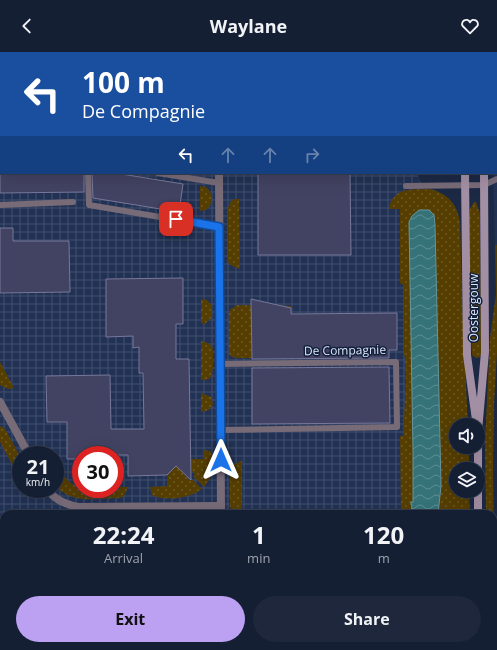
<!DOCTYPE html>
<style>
:root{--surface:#151f34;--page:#1e273c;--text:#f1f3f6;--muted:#9da2ac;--line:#343d4f;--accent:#bca0f2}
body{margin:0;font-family:"Open Sans",sans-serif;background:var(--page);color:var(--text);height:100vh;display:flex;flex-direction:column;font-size:15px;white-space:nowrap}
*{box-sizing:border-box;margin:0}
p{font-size:13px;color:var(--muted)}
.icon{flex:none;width:22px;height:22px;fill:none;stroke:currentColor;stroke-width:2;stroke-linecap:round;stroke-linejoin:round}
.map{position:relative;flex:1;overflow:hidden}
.drawer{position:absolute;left:0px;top:458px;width:497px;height:140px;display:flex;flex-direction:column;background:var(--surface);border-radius:12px 12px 0 0;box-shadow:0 4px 16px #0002,0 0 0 1px var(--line)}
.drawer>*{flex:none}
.guide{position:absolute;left:0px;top:0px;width:497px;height:122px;box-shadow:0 4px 16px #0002,0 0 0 1px var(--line);background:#1a4fa0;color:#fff;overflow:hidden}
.fabs{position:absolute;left:449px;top:366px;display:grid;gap:8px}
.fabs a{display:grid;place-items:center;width:36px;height:36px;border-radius:50%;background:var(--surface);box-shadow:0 4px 16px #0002,0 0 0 1px var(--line);font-size:20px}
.speed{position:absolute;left:12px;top:394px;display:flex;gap:8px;font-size:20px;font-weight:700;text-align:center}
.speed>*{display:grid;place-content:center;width:52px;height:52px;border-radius:50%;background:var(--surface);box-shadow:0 4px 16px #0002,0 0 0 1px var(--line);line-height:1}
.speed small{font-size:10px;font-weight:400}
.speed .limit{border:6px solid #d22;background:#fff;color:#111}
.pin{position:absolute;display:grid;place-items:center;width:34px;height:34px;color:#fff;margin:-17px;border-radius:8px;box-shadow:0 2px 6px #0006}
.me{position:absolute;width:44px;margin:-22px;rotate:0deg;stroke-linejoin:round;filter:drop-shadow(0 0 3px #0008)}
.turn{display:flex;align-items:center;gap:14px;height:84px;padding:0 16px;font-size:18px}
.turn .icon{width:52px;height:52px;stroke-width:2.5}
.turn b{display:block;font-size:28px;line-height:34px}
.lanes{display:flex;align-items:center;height:38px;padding:0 16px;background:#0003;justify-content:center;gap:20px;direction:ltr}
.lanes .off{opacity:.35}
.eta{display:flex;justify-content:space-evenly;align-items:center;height:68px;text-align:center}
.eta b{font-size:24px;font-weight:700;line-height:28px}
.cta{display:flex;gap:8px;margin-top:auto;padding:8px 16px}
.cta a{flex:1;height:46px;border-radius:24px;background:var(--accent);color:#111;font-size:16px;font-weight:700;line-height:46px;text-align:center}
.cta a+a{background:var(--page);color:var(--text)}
header{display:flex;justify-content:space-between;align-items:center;height:52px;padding:0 16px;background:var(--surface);font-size:18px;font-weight:700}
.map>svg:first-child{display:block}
.built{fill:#223254}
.industrial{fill:url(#industrial-grid);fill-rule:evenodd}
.grass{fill:url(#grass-dots)}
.water{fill:url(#water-waves);stroke:#67969f}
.building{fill:#424262;stroke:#77789b}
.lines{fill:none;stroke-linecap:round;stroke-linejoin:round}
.service{stroke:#776b78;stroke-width:6}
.minor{stroke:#776b78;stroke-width:8}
.secondary{stroke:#a38fa4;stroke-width:8}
.route-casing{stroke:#114b97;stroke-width:10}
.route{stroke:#1a73e8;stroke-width:7}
.labels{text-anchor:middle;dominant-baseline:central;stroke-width:3;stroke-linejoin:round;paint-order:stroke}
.street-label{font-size:12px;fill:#dce6f8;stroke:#13203b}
</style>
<header><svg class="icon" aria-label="back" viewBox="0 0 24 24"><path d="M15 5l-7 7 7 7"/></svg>Waylane<svg class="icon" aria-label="heart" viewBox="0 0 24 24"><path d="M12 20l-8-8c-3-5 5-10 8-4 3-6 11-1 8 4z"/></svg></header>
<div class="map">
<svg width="497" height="598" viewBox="0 0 497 598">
<defs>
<pattern id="industrial-grid" width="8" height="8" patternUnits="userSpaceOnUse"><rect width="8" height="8" fill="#223254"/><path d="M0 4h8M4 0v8" fill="none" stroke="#42506d"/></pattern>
<pattern id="grass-dots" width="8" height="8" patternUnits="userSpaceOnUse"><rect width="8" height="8" fill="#563e00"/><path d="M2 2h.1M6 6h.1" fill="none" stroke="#6e5a26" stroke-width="1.8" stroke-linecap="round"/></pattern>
<pattern id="water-waves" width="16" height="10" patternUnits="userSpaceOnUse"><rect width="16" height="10" fill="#357379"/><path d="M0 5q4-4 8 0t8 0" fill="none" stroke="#5b8e93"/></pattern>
</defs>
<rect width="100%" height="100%" fill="#1c2945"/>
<path class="built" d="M497 28V193H495L493 121H496Z"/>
<path class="industrial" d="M0 0H402L1 1V121H402L418 123 423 138 411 462H4V594H401V598H0ZM21 403H55V437H21ZM81 403H115V437H81Z"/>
<g class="grass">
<path d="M200 134 206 135C215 142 213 159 200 159Z"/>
<path d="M431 137C449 143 456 151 460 169L463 275 468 373H456V395H469V417H456V439H469L470 462H438L441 434 434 163 413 399V450H411L412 453 411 462H401L400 384H403L406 331 405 307 404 301V234L400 231V157H390L389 155C395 134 413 138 431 137Z"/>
<path d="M235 147H239L240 217 232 214 228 210V156L231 149Z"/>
<path d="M474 150H476L480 162 481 302 480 305 476 306 472 303 470 260 469 163 470 157Z"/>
<path d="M495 193H497V300L494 352 493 413 495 598H487V594H493V462H486L485 390 490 286 496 242Z"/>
<path d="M201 247 207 248 212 254 211 266 205 272 201 271Z"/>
<path d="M237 253 291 254 292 306H237L232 305 229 302V260L231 257Z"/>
<path d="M201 289C205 290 210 291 212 295 214 299 214 322 210 326 208 328 204 328 201 328Z"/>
<path d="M0 310 14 336 8 337 0 333Z"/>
<path d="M201 341 211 345 213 352 209 358 201 360Z"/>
<path d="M0 374 5 377 21 406V429L0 390Z"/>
<path d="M203 398 210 399C219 408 211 427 204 435L193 424 195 422 189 416 183 421 189 428 191 426 202 437C191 446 165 450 152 443L150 435 167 434V424L182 407H204Z"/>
<path d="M242 408V461C236 462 233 459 230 455V418L234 413Z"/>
<path d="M55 409C63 423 65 430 81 436V437H115V435H127C127 441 124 446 118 446 96 447 70 452 55 433Z"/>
<rect x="428" y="594" width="43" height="4"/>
</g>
<path class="water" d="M419 158H429L434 163 435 173 441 434 438 462H411L412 453H411V450H413V399L409 170 412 164Z"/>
<g class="building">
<path d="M0 121H84V140L0 141Z"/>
<path d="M92 121H115L183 132 179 160 93 146Z"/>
<path d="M258 121H350L351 203H258Z"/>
<path d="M0 176H13V189H69L70 240 0 241Z"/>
<path d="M183 226V272H176V307H189L191 428 176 414 167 423 128 424V403H81V407H67V370H47L46 324 110 323 111 377H144L143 321H139V295L133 296V284L106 285V227Z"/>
<path d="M251 247 291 256V262L397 261V298H389V306L252 307Z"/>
<path d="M389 315 390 371 252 372V316Z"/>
</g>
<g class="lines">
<g class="service">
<path d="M88 121 89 153 219 175"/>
<path d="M158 121 219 131"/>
<path d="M406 134 484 133 497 127"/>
<path d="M0 153 73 150"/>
<path d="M220 312 396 310 397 375 221 378"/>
</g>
<g class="minor">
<path d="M96 0 102 1"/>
<path d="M219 121 221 462"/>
<path d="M0 350 29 403"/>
<path d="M47 437C55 448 65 452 78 455L221 454"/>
<path d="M223 594V598"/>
</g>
<g class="secondary">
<path d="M472 1V0"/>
<path d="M494 1V0"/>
<path d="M465 121 467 303 476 368"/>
<path d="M478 379 485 300 484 121"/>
<path d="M478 395V417"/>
<path d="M478 439V462"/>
<path d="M479 594V598"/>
</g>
</g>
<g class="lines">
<g class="route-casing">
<path id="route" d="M176 167 219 175 221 408"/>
</g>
<use href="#route" class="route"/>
</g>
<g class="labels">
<g class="street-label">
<text transform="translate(473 256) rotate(-90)">Oostergouw</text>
<text transform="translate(345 298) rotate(-1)">De Compagnie</text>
</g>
</g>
</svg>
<div class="fabs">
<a><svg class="icon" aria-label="sound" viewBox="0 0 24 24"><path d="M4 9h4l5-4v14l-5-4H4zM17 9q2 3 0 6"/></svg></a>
<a><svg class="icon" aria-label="layers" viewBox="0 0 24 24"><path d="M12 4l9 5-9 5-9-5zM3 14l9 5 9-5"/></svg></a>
</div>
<div class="speed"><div>21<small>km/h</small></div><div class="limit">30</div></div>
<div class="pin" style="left:176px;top:167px;background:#d93025"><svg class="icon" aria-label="arrive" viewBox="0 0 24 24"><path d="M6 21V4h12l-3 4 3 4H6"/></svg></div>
<svg class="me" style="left:221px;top:408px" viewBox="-20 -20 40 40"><path d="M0-17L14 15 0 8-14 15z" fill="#1a73e8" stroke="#fff" stroke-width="4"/></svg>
<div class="guide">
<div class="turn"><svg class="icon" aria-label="left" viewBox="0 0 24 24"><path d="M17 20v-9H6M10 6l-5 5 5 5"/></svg><div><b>100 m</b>De Compagnie</div></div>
<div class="lanes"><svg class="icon" aria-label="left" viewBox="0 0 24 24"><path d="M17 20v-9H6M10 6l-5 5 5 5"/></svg><svg class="icon off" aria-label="ahead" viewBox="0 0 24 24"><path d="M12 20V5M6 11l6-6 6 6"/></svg><svg class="icon off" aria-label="ahead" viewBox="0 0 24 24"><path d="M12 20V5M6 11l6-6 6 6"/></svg><svg class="icon off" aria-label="right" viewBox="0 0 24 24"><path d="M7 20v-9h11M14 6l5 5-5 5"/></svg></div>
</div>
<section class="drawer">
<div class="eta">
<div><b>22:24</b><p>Arrival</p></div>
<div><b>1</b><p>min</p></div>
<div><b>120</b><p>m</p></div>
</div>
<div class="cta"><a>Exit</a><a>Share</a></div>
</section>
</div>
